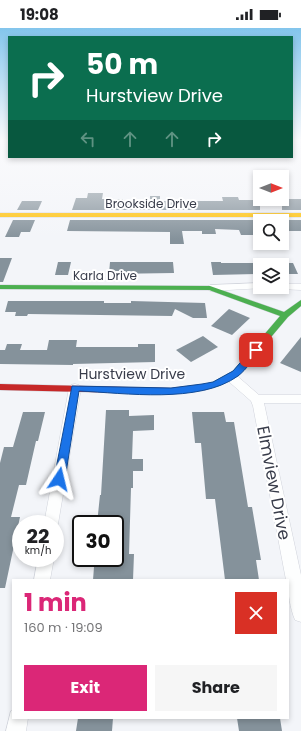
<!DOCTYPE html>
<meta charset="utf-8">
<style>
:root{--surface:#fff;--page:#f6f6f6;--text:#202124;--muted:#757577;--accent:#db2777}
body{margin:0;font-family:Poppins,sans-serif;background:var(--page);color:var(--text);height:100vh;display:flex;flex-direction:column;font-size:15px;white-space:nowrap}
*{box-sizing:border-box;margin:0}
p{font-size:13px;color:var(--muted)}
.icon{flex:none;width:22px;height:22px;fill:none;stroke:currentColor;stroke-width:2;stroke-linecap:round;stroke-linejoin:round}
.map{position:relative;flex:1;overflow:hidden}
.sheet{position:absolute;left:12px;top:551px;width:277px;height:140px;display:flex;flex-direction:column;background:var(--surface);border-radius:0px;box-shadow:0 2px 6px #0003}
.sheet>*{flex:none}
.guide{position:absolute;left:8px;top:8px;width:285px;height:122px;border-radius:0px;box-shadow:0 2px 6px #0003;background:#0b6e4f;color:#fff;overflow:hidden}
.needle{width:26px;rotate:90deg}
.fabs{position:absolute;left:253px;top:142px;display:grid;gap:8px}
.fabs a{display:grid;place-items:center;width:36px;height:36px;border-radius:0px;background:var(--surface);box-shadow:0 2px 6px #0003;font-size:20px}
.speed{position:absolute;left:12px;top:487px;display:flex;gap:8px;font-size:20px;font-weight:700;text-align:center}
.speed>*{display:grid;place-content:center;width:52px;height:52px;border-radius:50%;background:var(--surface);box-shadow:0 2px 6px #0003;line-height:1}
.speed small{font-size:10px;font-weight:400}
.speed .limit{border:2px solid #111;border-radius:6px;background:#fff;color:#111}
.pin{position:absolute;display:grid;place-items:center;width:34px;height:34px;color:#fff;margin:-17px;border-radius:8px;box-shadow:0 2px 6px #0006}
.me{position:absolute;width:44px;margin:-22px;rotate:10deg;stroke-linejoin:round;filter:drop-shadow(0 0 3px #0008)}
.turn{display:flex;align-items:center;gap:14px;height:84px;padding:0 12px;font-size:18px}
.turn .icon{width:52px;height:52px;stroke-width:2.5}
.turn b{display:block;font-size:28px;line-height:34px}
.lanes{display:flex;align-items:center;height:38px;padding:0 12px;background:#0003;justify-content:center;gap:20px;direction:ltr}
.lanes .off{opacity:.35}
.round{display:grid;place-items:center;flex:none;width:42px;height:42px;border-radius:0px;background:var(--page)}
.summary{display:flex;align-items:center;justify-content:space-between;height:68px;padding:0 12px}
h1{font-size:24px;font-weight:700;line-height:30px;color:var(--accent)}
.action{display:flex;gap:8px;margin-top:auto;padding:8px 12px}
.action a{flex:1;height:46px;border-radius:0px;background:var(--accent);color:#fff;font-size:16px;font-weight:700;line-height:46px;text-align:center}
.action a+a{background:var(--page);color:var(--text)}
.status{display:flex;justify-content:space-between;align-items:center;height:28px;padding:0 20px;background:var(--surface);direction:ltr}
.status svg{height:11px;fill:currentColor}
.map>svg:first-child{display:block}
.building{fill:#85929b}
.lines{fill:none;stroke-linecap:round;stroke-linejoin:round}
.street-casing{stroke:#d0d3db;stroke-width:1}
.fast-casing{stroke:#d0d3db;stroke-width:1}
.slow-casing{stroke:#d0d3db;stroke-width:1}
.jam-casing{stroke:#d0d3db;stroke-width:1}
.street{fill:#fdfefe;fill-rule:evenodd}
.fast{fill:#4caf50;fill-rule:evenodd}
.slow{fill:#ffc107;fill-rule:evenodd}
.jam{fill:#c62828;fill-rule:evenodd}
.route{fill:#1a73e8;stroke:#114b97}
.labels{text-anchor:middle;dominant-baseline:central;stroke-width:4;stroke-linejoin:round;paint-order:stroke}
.far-street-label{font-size:12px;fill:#383c4a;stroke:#fff}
.street-label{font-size:14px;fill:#383c4a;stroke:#fff}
.near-street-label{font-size:17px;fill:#383c4a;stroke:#fff}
</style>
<div class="status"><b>19:08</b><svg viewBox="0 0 49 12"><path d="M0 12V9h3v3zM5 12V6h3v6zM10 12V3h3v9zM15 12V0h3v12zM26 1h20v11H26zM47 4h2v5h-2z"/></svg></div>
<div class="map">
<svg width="301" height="703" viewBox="0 0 301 703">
<rect width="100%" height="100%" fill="#f3f5f9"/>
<g class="building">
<path d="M88 165H103L102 171H123V173H150V168H160V173H223L222 169H238L239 172H260V182H72L76 170H87Z"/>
<path d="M280 171H301V182H282V175Z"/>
<path d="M22 173H42L38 182H17Z"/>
<path d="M13 192H35L30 204H21L19 209H5Z"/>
<path d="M70 192H260V203H256L257 207H241L239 202 215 201 216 206H202V203H182L184 216H170V204L67 203Z"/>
<rect x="282" y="192" width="19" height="11"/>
<path d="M0 230H12L3 254H0Z"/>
<path d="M58 234H71L68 247H55Z"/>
<path d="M110 234H173L174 245 109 246Z"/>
<path d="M211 234H221V235H260V246L213 247Z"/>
<path d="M282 235H293L298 246H282Z"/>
<path d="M8 273H104V275H131V273L205 275 207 290H193L175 281 172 288 28 286 27 288H15L16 284H5Z"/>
<path d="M229 281 250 290 232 307 211 298Z"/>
<path d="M203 308 218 319 191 334 176 322Z"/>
<path d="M301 309V344L280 335Z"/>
<path d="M49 312H77L76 319H138V316H155V334L73 336V337L0 336V322H5L7 316H22L20 322H47Z"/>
<path d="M106 382H129V388L154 387V402L133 403 132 431H143V443H133V460H131L129 526H134L133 552H93L94 539H103L104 530H115V496H97L100 467H101Z"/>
<path d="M23 384H45L38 413H36L26 457H19L11 489H20L5 560H0V435L4 419H13Z"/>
<path d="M192 384H224L226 394H234L248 479H252L261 532H256L259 552H225L215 471H206L201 415H195Z"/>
<path d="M78 690H113L112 703H76Z"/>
<path d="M237 690H280L282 703H239Z"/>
</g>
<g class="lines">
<g class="street-casing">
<g id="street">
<path d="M260 255V259L263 260 210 263 206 260 210 257Z"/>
<path d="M282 256H301V262L279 261 278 259H282Z"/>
<path d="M231 345 235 346 259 367H301V375H264L301 547V594L295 592C290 580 288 565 288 552H286L253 378 251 373 227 352 226 349 227 346Z"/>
<path d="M75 356 79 357 81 360 58 496 55 501V496H44L69 360 71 357Z"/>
<path d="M38 530H54L50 552H34Z"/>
<path d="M11 683H13V690H28L26 703H6Z"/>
</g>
</g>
<g class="fast-casing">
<path id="fast" d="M0 257 210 258 284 284 301 272V278L288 289 239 347 219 358 205 362 200 359 202 357 213 354 233 343 280 288 209 262 0 261Z"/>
</g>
<g class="slow-casing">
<rect id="slow" x="0" y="185" width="301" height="4"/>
</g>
<g class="jam-casing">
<path id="jam" d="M0 356 171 360 205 356 210 359 205 362 171 366 0 362Z"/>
</g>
<use href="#street" class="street"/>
<use href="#fast" class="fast"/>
<use href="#slow" class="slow"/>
<use href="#jam" class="jam"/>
</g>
<linearGradient id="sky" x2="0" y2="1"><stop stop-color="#83c5ec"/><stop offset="0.53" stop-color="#fafafc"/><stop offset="1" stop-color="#fafafc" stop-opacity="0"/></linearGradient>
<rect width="301" height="211" fill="url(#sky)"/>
<path class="route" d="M256 319 260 322C254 330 246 342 238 348 199 376 125 365 79 363L65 451 63 454 59 455 55 454 54 451 72 358 171 360 202 356 213 354 233 343 253 320Z"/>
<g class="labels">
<g class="far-street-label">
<text x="151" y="175">Brookside Drive</text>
<text x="105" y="247">Karla Drive</text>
</g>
<g class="street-label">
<text x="132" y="346">Hurstview Drive</text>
</g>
<g class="near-street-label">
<text transform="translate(274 455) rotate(79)">Elmview Drive</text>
</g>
</g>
</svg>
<div class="fabs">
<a><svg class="needle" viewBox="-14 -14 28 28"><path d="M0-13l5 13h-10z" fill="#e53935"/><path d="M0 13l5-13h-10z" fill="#757577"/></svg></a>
<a><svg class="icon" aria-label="search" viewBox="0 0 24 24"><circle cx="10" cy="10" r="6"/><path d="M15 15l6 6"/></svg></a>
<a><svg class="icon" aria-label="layers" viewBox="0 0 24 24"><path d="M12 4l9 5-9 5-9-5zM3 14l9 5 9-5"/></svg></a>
</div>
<div class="speed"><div>22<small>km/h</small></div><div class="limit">30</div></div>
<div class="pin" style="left:256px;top:322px;background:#d93025"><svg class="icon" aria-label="arrive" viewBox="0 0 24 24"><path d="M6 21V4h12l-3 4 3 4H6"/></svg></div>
<svg class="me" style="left:59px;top:451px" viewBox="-20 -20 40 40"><path d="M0-17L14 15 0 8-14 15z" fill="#1a73e8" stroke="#fff" stroke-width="4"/></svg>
<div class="guide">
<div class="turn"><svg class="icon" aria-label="right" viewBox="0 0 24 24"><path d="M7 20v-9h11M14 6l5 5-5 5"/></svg><div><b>50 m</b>Hurstview Drive</div></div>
<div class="lanes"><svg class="icon off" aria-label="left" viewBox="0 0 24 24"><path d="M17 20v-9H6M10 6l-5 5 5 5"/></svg><svg class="icon off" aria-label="ahead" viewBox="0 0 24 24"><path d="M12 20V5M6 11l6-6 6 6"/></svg><svg class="icon off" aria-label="ahead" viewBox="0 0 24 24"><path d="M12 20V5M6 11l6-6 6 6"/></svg><svg class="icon" aria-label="right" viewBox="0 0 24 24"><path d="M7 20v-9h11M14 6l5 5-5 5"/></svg></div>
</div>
<section class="sheet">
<div class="summary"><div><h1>1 min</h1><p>160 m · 19:09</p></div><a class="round" style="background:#d93025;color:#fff"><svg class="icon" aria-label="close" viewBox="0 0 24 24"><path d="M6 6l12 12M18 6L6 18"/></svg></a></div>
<div class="action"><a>Exit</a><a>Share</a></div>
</section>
</div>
